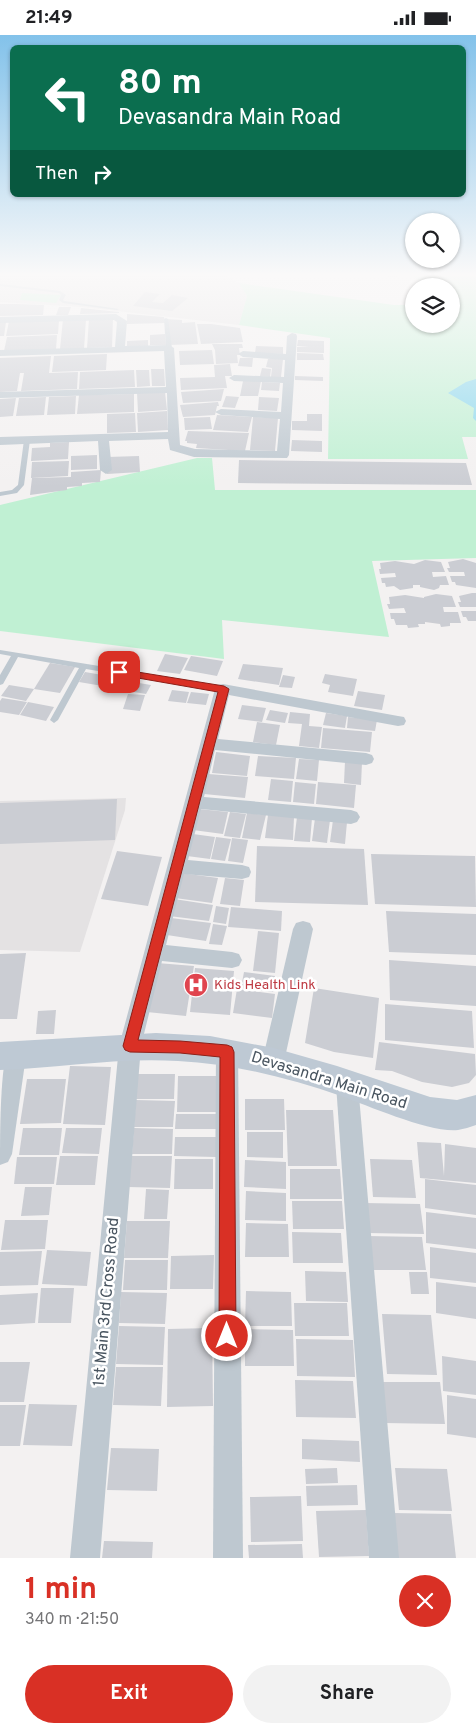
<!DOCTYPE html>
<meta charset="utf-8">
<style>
:root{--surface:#fff;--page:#f2f2f2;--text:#202124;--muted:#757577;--accent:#d93025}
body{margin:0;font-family:Overpass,sans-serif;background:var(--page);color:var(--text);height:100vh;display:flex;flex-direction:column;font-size:19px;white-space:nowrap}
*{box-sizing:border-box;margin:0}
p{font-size:16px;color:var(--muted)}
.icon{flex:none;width:28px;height:28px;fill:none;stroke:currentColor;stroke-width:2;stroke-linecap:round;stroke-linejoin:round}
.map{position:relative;height:1523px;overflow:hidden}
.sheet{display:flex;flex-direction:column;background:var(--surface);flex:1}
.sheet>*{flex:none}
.hud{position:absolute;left:10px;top:10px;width:456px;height:152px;border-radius:8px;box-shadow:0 1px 4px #0004;background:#0b6e4f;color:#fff;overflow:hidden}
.tools{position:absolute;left:405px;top:178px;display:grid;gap:10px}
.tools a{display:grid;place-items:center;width:55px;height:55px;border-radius:50%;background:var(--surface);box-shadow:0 1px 4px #0004;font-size:25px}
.pin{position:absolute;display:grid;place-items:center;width:42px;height:42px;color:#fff;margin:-21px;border-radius:10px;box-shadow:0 2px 8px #0006}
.me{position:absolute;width:55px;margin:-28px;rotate:0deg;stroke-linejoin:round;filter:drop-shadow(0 0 4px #0008)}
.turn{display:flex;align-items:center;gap:18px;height:105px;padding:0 25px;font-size:22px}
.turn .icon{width:65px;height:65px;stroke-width:2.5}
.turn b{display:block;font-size:35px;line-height:42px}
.then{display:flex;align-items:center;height:48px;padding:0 25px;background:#0003;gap:10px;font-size:19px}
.round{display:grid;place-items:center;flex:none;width:52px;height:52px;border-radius:26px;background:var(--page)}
.summary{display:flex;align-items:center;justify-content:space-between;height:85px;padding:0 25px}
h1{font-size:30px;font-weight:700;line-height:38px;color:var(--accent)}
.cta{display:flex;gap:10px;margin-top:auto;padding:10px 25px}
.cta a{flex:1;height:58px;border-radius:30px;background:var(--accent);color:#fff;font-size:20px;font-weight:700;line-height:58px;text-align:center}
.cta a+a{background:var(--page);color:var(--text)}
.status{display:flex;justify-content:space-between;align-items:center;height:35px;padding:0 25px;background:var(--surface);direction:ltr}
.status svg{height:14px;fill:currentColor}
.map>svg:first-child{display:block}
.education{fill:#e4e2e3}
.green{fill:#c0f0d3}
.water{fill:#8cd8ed}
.building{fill:#cbcdd3}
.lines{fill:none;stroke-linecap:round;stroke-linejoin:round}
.lane{fill:#bec8d0;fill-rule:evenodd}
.street{fill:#bec8d0;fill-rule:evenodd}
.secondary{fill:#bec9d4;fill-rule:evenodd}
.route{fill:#d93025;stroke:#8d1f18}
.labels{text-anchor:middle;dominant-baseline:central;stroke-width:5;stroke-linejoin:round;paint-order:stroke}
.health-label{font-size:14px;fill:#be3a42;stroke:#fff;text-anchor:start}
.near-street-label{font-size:16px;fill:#48545f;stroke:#fff}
</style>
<div class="status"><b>21:49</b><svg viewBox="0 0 49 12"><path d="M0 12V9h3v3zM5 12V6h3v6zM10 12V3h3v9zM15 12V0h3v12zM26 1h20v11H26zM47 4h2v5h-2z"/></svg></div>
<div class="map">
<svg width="476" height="1523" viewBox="0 0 476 1523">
<rect width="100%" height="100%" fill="#f3f1f1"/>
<g class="education">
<path d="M0 239H223L239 248 247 261 239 290 82 272 0 267Z"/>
<path d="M126 763 125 775 80 917 0 915V766Z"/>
</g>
<g class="green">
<path d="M411 239H476V402H462L468 424H328L330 303 239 290 247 261 239 248 394 270H414V289H451V251H419V246Z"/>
<path d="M22 258 61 260 56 268 20 265Z"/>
<path d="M197 423H212L215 455H476V523L372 526 389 602 222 585 224 624 0 596V470Z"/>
</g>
<path class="water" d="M476 344V386L473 383 474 373 448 358 466 347Z"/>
<g class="building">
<path d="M145 257 160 259 152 267 163 268 172 260 188 263 172 276 133 271Z"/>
<path d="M0 269H17L44 270 43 280 0 281Z"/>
<path d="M59 272H71L68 280H56Z"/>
<path d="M81 273 119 277V278L80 279Z"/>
<path d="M127 279 164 282 165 288 127 289Z"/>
<path d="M113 283 112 312 87 313 89 284Z"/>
<path d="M63 284H86L84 314H60Z"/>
<path d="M165 284 182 285V288L195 287 198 309 168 310Z"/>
<path d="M59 285 58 299 6 301 9 286Z"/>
<path d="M0 287H6L4 301H0Z"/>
<path d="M197 289H211L240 293 243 307 201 309Z"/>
<path d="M165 299 166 310H150V300Z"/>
<path d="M57 300 56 315 4 316 7 302Z"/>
<path d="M148 305V311L127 312V306Z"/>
<path d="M298 305 324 306V318L297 317V312H309L297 311Z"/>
<path d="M212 309H242L243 313H239L240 320H237L238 328 216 329 215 315Z"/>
<path d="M256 311 283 312V319L255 318Z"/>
<path d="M212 315 214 329 180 330 179 316Z"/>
<path d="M297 318 323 319 324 325H297Z"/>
<path d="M107 319 106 335 52 337 54 321Z"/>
<path d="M51 321 49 338 78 337 77 354 21 356 24 338H20L17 356 0 357V323Z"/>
<path d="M240 323H253L252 332 238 331Z"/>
<path d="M268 324H283L281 342H271L272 333 266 332Z"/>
<path d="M230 329 232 341H225L227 353 181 355 180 343 215 342 214 330Z"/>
<path d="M262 333 271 334 270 342 260 341Z"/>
<path d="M151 334H164L165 351H152Z"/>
<path d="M134 335 135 352 79 354 80 337Z"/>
<path d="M136 335H149L150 351 137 352Z"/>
<path d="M295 341 323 342V346L295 345Z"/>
<path d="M243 346H261L258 361H240Z"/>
<path d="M262 347 280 348 279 356 261 355Z"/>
<path d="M224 354 221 366 183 368 181 357Z"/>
<path d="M165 357 167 375 138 377 137 358Z"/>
<path d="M134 359V377L77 379 79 360Z"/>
<path d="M76 361 75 379 47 380 49 362Z"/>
<path d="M226 361 239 362 235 373 222 372Z"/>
<path d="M46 362 44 380 16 381 19 363Z"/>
<path d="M259 362 279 363 277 376 258 375Z"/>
<path d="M16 363 13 381 0 382V364Z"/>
<path d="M218 367 219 371H217L215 380 183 382 180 370Z"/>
<path d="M167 376 168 395 138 397 137 378Z"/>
<path d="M135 378 136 397 107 398V379Z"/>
<path d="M307 379H322V396L292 395V386H307Z"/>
<path d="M217 380 252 382 248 397 213 395Z"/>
<path d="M210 382 212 394 185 395 184 383Z"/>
<path d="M253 382 278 383 275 416 250 415Z"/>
<path d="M188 396 249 398 245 416 196 413 197 409 187 408V406H185Z"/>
<path d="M292 405 322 406V417L291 416Z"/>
<path d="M69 407 68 424 31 426 32 413 50 412V408Z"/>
<path d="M97 420V434L71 435V421Z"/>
<path d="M139 421 140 437 107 439V422Z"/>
<path d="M239 425 466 428 472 450 238 448Z"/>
<path d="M69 426 68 441 31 443 32 427Z"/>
<path d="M101 435 100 447 82 448V451L67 452V455L30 460 32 443 71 442V437Z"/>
<path d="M463 524 476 528V553L456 550 455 547H452L450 541H465L464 537H449L447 533H450L448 527Z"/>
<path d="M425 525 441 527 445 537H432L433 542 446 541 449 550H440L439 553 434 555 420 552V550H413V553L400 555 394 551 386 552 385 548H382L381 543 396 542 395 538 380 539 379 534H381L380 528 395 526 414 529Z"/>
<path d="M472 558H476V572H460L458 567H461L459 561Z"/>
<path d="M436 559 452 561 456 572H443L444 577H458L461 588H450V591L441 592 440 589 425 587V589H418L419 592 408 593 407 590H396L394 584H391L390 578H406L404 573 389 574 387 569H390L389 562 405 560 424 563V562Z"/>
<path d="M461 576H476V586H468L466 582H463Z"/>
<path d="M165 619 188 623 180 639 157 636Z"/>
<path d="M191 621 223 626 217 641 184 635Z"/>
<path d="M50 628 75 632 60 658 34 654Z"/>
<path d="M243 629 283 633 279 650 238 644Z"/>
<path d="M85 637 137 646 132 656 79 647Z"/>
<path d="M325 639 357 644 353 661 328 657 330 650 322 648Z"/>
<path d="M283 640 295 642 292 653 279 652Z"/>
<path d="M139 648 151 650 146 659 134 657Z"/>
<path d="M9 650 34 654 26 666 1 661Z"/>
<path d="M172 655 189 657 186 668 168 666Z"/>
<path d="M358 656 385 660 382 675 354 671Z"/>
<path d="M191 657 209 659 206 670 187 668Z"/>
<path d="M128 659 145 660 140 676 123 674Z"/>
<path d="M2 663 27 667 19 680 0 677V666Z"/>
<path d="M28 667 54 672 46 686 20 680Z"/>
<path d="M242 670 266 673 262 687 238 684Z"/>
<path d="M270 675 288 678 285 688 266 685Z"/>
<path d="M290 677 310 679 309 691 322 692 319 713 299 711 302 689 288 688Z"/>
<path d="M326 678 347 681 345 693 323 690Z"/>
<path d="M348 682 377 685 375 696 347 693Z"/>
<path d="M257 687 280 690 276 710 253 707Z"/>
<path d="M323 693 372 697 370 717 321 713Z"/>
<path d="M216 717 250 721 247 741 212 738Z"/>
<path d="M258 721 296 723 294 744 255 741Z"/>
<path d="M299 724 319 725 317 746 296 744Z"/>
<path d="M345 726 362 727 361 750 344 748Z"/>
<path d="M208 739 248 742 245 763 204 759Z"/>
<path d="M271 744 293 746 291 767 268 765Z"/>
<path d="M295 747 316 749 314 769 293 767Z"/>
<path d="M318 747 356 750 354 773 316 769Z"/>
<path d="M117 764 115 805 0 809V768Z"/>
<path d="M199 774 228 777 223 799 193 795Z"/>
<path d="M230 777 246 779 240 803 224 801Z"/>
<path d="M247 778 266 780 260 805 242 803Z"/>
<path d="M268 780 294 782 293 805 265 803Z"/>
<path d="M297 782 312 783 310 807 294 806Z"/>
<path d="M315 783 330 785 327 808 312 806Z"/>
<path d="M333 785 347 787 345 809 330 807Z"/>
<path d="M193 799 215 802 210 824 187 821Z"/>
<path d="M216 802 231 804 225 826 211 824Z"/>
<path d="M232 803 248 805 243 828 228 826Z"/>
<path d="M257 811 364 814 368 870 255 867Z"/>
<path d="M117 816 162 822 148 871 101 864Z"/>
<path d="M371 819 475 821 476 872 375 869Z"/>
<path d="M181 838 218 843 212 868 175 863Z"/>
<path d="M225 843 244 845 240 871 220 869Z"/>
<path d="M174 864 213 870 209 886 169 881Z"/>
<path d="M216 871 229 873 226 889 213 887Z"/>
<path d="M231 872 282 876 281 896 228 892Z"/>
<path d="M386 876 476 879V920L389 917Z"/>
<path d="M171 883 211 888 206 906 167 900Z"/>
<path d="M213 889 227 891 222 910 209 909Z"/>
<path d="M258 896 279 898 275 938 253 936Z"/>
<path d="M26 918 17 984H0V919Z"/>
<path d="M389 925 476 931V971L390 965Z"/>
<path d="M157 928 194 931 186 981 147 977Z"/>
<path d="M195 933 234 936 230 980 190 977Z"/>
<path d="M244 937 275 941 273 957 241 953Z"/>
<path d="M314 953 379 963 373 1023 334 1017 305 1008Z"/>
<path d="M237 954 275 959 272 983 233 978Z"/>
<path d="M385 969 472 976 474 1013 385 1005Z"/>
<path d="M56 975 54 999H36L38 976Z"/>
<path d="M379 1007 475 1019 476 1040 469 1048 452 1052 422 1047 392 1036 375 1035Z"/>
<path d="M70 1031 111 1032 105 1090 63 1089Z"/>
<path d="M136 1039H175L174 1064H134Z"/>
<path d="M178 1041H217V1077H177Z"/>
<path d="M27 1044H66L61 1088 20 1089Z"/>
<path d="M245 1064H284L285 1095H245Z"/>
<path d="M136 1065 175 1066 173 1092H134Z"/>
<path d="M286 1075H333L337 1131H288Z"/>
<path d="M176 1079H217L216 1094H175Z"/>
<path d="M23 1093H62L59 1120H19Z"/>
<path d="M66 1093H102L99 1119 62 1118Z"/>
<path d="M134 1093 173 1094 172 1119H132Z"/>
<path d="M247 1097H283V1123L247 1122Z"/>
<path d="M175 1102H217L216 1122 174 1121Z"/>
<path d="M417 1107 441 1108 444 1141 445 1109 476 1113V1148L420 1143Z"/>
<path d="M60 1121H98L95 1150H56Z"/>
<path d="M131 1121H172L170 1153 128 1152Z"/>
<path d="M17 1122H57L54 1149H14Z"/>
<path d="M175 1124H213V1154H174Z"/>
<path d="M370 1124 412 1125 416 1163 373 1162Z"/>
<path d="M245 1125 286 1127V1154L244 1152Z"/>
<path d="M290 1134H340L342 1164H290Z"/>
<path d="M425 1144 476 1150V1180L425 1173Z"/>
<path d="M25 1152H52L49 1180 21 1181Z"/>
<path d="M146 1154 169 1155 167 1184H144Z"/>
<path d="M246 1156 286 1158V1186L245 1185Z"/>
<path d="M292 1166H342L344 1194H293Z"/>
<path d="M364 1168 420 1169 424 1199 367 1198Z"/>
<path d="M426 1177 476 1183V1214L426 1208Z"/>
<path d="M5 1185H48L45 1214 1 1215Z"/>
<path d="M127 1186H170L168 1223H124Z"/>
<path d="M246 1188 288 1189 289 1222H245Z"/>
<path d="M292 1197 341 1198 343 1228H293Z"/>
<path d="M367 1201 422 1202 426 1235H369Z"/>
<path d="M430 1212 476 1218V1248L430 1243Z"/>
<path d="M47 1215 91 1217 87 1251 42 1249Z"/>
<path d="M42 1216 38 1250 0 1251V1217Z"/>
<path d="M214 1220 213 1254H170L171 1221Z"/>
<path d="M125 1225H168L167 1255H123Z"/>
<path d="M305 1236 346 1237 348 1267 306 1266Z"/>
<path d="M409 1237H427L429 1259H411Z"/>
<path d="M436 1247 476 1252V1284L436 1278Z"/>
<path d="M41 1253H74L71 1288H38Z"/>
<path d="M246 1256 291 1257 292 1291H245Z"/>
<path d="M121 1257 167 1258 165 1289 119 1288Z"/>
<path d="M38 1258 35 1288 0 1290V1260Z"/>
<path d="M294 1268H347L349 1301H295Z"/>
<path d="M382 1279 431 1280 437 1340 387 1339Z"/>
<path d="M119 1291 165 1292 163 1330 116 1329Z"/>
<path d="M212 1293 213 1371 167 1372 168 1294Z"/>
<path d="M245 1294 293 1295 294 1331H245Z"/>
<path d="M296 1304 353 1305 355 1342 297 1341Z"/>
<path d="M442 1321 476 1326V1360L443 1356Z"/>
<path d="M0 1327H30L24 1367H0Z"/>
<path d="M116 1332H163L161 1371 113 1370Z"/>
<path d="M295 1345 353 1346 356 1383 296 1382Z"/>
<path d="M380 1347H440L445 1389 384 1388Z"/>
<path d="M447 1360 476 1364V1403L447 1399Z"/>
<path d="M29 1369 77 1370 72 1411 23 1410Z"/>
<path d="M0 1370H26L20 1411H0Z"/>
<path d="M302 1404 359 1406 360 1427 302 1424Z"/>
<path d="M111 1413 159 1414 157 1456 107 1455Z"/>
<path d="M337 1433 338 1448 306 1449 305 1434Z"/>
<path d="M395 1433 447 1434 452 1476 399 1475Z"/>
<path d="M357 1450 358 1470 307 1471 306 1451Z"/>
<path d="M301 1461 303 1506 251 1507 250 1462Z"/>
<path d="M366 1475 369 1521 319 1522 316 1476Z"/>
<path d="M393 1478 451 1479 456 1523H397Z"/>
<path d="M104 1506 153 1507 152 1523H102Z"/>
<path d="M302 1509 303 1523H249L248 1510Z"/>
</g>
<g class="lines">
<g class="lane">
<path d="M367 239H389L398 241 396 242Z"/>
<path d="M0 249 60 256 66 260 63 265 64 266 119 274 117 275 63 268 59 265 61 260 59 258 0 251Z"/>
<path d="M166 283 168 284 172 313 169 315 166 313 164 284Z"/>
<path d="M27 403 30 405 24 450 17 458 0 461V457L12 455 18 450 24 405Z"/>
<path d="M0 615 223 651 227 654 223 657 86 634 58 685 54 688 50 685 79 633 18 622 3 649 0 650V640L11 621 0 619Z"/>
</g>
<g class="street">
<path d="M116 279 127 286 125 311 169 310 174 313 180 410 195 414 277 416 280 384 221 380 215 377 221 374 281 377 283 348 234 346 229 343 234 340 284 342 285 325 243 322 238 319 243 316 286 319 287 301 292 298 296 299 297 301 289 420 287 423 194 422 170 415 168 404 109 406 112 435 106 439 100 435 98 406 0 410V402L168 397 167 358 0 363V357L166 352 164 316 0 321V315L115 312 117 287 114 285 0 288V282Z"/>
<path d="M223 649 398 681 404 682 406 686 404 690 398 691 229 660 218 704 366 718 372 720 374 724 372 728 366 730 215 715 204 762 351 775 357 777 360 782 357 787 351 789 201 774 188 825 242 830 249 832 251 837 249 842 242 844 184 839 166 910 232 917 239 919 242 925 239 931 232 933 162 926 141 1011 100 1523H70L119 1011 215 654 217 650Z"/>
<path d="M303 886 310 888 313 894 284 1027 281 1034 273 1037 265 1034 262 1027 293 894 296 888Z"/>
<path d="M227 1007 235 1010 238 1017 243 1523H213L216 1017 219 1010Z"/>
<path d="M15 1011 23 1014 26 1021 12 1119 8 1127 0 1130C0 1098 0 1043 7 1014Z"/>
<path d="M347 1039 355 1042 358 1049 399 1523H369L336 1049 339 1042Z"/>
</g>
<path class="secondary" d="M156 998 210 1001 274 1013 337 1031 430 1062 457 1065 476 1060V1090C470 1092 464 1094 458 1095 430 1098 369 1071 341 1061 289 1043 234 1029 178 1026 119 1022 59 1033 0 1035V1007Z"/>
</g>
<linearGradient id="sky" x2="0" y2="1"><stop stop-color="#83c2ea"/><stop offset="0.53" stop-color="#faf9f9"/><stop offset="1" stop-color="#faf9f9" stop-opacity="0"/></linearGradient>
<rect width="476" height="452" fill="url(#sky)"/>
<path class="route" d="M119 634 224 651 229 654 138 1005 180 1006 227 1010 232 1012 234 1017 236 1301 233 1307 227 1309 221 1307 219 1301 220 1022 180 1018 130 1017 125 1015 123 1011 218 657 115 639V635Z"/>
<defs>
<g id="hospital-disc" transform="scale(1.25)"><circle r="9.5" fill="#e0444e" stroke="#fff"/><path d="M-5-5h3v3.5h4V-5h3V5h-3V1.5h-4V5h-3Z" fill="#fff"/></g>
</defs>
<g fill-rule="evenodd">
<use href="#hospital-disc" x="196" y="950"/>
</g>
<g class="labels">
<g class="health-label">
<text x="214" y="950">Kids Health Link</text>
</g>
<g class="near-street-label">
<text transform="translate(329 1046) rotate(17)">Devasandra Main Road</text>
<text transform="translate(107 1267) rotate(-85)">1st Main 3rd Cross Road</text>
</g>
</g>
</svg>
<div class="tools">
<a><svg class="icon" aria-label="search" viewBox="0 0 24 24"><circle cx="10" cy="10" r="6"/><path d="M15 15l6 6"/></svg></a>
<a><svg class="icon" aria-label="layers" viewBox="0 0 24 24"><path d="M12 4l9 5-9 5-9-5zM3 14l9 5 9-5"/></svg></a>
</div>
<div class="pin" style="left:119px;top:637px;background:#d93025"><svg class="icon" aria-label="arrive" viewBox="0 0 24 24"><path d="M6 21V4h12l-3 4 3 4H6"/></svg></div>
<svg class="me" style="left:227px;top:1301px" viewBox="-20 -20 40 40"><circle r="17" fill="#d93025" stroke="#fff" stroke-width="3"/><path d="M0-11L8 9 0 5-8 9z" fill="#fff"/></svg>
<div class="hud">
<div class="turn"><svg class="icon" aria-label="left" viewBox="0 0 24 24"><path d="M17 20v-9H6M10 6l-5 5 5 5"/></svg><div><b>80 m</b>Devasandra Main Road</div></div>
<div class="then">Then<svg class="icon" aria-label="right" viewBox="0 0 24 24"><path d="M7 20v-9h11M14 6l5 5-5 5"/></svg></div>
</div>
</div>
<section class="sheet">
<div class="summary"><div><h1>1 min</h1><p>340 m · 21:50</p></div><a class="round" style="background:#d93025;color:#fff"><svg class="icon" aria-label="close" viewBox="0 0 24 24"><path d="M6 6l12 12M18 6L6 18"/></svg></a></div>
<div class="cta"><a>Exit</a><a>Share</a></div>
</section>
